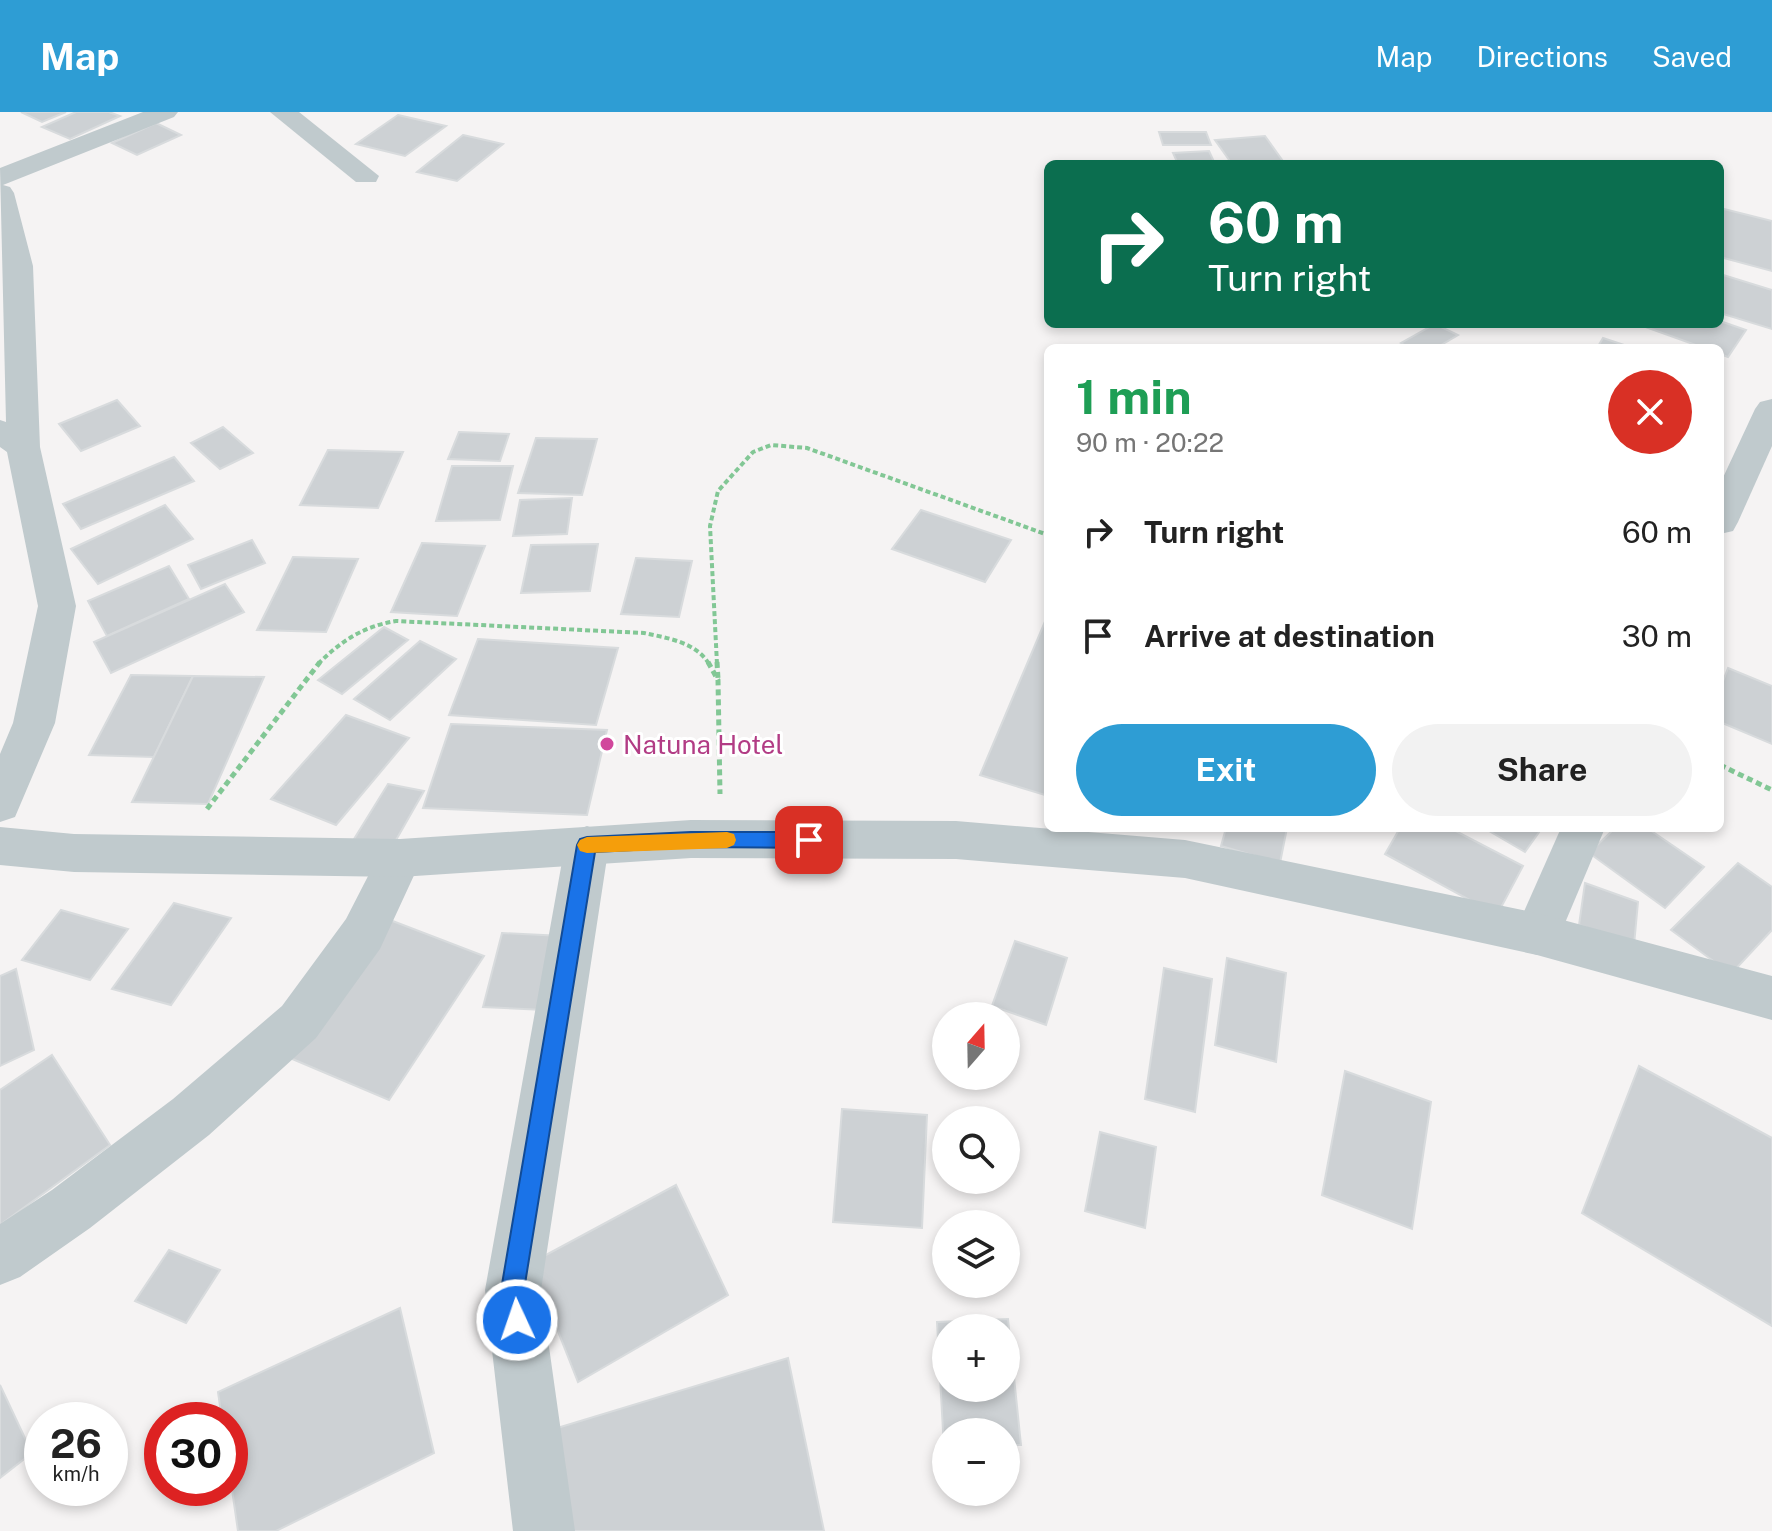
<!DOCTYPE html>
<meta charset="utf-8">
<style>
:root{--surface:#fff;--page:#f2f2f2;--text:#222;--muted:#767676;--accent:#2e9dd4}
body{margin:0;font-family:"Public Sans",sans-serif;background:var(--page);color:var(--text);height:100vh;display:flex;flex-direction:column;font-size:30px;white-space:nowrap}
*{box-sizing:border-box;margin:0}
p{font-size:26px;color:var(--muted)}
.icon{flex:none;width:44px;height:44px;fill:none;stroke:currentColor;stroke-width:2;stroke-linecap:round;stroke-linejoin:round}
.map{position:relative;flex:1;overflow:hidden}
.side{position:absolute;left:1044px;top:232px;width:680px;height:488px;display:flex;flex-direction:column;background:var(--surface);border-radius:12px;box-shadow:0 4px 12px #0003}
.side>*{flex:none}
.guide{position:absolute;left:1044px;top:48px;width:680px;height:168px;border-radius:12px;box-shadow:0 4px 12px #0003;background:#0b6e4f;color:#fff;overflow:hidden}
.needle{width:52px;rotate:20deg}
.tools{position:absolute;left:932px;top:890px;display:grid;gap:16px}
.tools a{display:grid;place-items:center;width:88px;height:88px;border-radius:50%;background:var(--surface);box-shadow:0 4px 12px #0003;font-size:40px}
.speed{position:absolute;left:24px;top:1290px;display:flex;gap:16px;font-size:40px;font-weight:700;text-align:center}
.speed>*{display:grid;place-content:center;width:104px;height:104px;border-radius:50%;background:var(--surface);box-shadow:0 4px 12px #0003;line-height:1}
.speed small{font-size:20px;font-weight:400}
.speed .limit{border:12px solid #d22;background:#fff;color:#111}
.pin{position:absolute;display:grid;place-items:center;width:68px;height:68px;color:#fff;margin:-34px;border-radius:16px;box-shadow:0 4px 12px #0006}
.me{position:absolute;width:88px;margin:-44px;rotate:357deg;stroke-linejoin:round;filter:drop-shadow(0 0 6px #0008)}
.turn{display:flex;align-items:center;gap:28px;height:168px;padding:0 32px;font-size:36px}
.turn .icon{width:104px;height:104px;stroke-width:2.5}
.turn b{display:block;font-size:56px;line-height:68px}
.round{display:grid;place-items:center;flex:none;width:84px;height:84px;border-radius:42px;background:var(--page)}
.headline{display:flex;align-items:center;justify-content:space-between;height:136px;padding:0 32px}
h1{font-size:48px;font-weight:700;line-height:60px;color:#1e9e55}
.primary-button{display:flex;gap:16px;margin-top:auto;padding:16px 32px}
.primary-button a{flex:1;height:92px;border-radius:48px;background:var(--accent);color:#fff;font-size:32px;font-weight:700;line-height:92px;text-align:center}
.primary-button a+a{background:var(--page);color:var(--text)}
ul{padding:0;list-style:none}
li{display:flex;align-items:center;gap:24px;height:104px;padding:0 32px}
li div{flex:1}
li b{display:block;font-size:30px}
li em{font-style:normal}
header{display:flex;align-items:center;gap:48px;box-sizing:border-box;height:112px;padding:0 40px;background:var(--accent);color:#fff}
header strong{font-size:38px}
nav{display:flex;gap:44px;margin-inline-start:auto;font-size:28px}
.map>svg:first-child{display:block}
.building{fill:#cdd1d4;stroke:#d8dbdd;stroke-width:2;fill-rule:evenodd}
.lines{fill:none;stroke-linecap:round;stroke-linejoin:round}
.path-far1{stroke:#82c795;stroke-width:4;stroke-dasharray:5 3;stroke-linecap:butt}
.path{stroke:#82c795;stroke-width:5;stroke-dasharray:6 4;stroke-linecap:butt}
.minor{fill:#c0cacd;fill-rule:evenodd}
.tertiary{fill:#c0cacd;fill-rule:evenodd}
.route{fill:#1a73e8;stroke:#114b97;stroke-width:2}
.slow{fill:#f59e0b}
.hotel-dot{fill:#d1479c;stroke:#fff;stroke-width:3}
.labels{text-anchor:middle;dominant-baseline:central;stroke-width:6;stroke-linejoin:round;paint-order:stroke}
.hotel-label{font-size:26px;fill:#b23c85;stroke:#fff;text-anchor:start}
</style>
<header>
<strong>Map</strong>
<nav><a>Map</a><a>Directions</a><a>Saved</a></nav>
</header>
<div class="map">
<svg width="1772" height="1419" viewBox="0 0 1772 1419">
<rect width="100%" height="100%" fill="#f5f3f3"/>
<g class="building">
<path d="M21 0H66L42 10Z"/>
<path d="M76 0H109L120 4 70 27 42 15Z"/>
<path d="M398 3 446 14 405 44 356 32Z"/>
<path d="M156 11 181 23 137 43 112 31Z"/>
<path d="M1159 20H1206L1211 33H1163Z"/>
<path d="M463 23 503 32 457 69 417 60Z"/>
<path d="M1265 24 1285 52H1232L1215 28Z"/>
<path d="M1209 39 1215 52H1178L1173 41Z"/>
<path d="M1720 96 1772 109V159L1720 145Z"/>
<path d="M1720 162 1772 178V217L1720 201Z"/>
<path d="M1720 209 1746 218 1728 245 1720 242V236H1704L1640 213 1720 212Z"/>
<path d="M1435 212 1458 223 1436 236H1410L1401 231Z"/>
<path d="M1603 226 1633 236H1597Z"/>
<path d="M117 288 140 314 81 339 59 312Z"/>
<path d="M223 315 253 341 220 357 191 331Z"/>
<path d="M459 320 509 322 500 349 448 347Z"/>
<path d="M536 326 597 327 582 383 518 381Z"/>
<path d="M328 338 403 340 378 396 300 393Z"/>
<path d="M174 345 194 369 81 417 63 392Z"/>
<path d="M452 354H513L500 408 436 409Z"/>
<path d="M572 386 567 422 513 424 520 388Z"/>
<path d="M165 393 193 427 98 472 71 437Z"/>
<path d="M921 398 1011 428 985 470 892 437Z"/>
<path d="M252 428 265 451 201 477 188 453Z"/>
<path d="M422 431 485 434 457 504 391 500Z"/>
<path d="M598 432 590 479 521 481 531 433Z"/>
<path d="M293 445 358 447 326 520 257 518Z"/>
<path d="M636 446 692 449 679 505 621 502Z"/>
<path d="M169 454 189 487 107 524 88 489Z"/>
<path d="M225 472 244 500 111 561 94 530Z"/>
<path d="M1046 507 1048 508V684L980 663Z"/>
<path d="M384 515 408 528 342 582 318 568Z"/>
<path d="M478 527 618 536 596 613 449 603Z"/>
<path d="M420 529 456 547 390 608 354 587Z"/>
<path d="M1728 556 1772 574V632L1720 610V577Z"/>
<path d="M131 563 193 564 154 645 89 643Z"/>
<path d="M193 564 264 565 208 692 132 690Z"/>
<path d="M346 603 409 626 336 713 271 687Z"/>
<path d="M451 612 607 618 587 703 423 696Z"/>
<path d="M388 672 424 679 392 735 354 727Z"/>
<path d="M1226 716H1287L1280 751 1221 734Z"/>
<path d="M1400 716H1450L1523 754 1497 803 1385 742Z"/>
<path d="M1484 716H1542L1525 740Z"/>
<path d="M1615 716H1647L1704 755 1665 796 1589 741Z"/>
<path d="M1738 751 1772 775V818L1731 862 1671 818Z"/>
<path d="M1585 771 1638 790 1634 833 1579 813Z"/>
<path d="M174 791 231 806 171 893 112 877Z"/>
<path d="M61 798 128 817 90 868 22 848Z"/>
<path d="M390 808 484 844 389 988 290 946Z"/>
<path d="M502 821 562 824 544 898 483 895Z"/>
<path d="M1015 829 1067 846 1046 913 992 894Z"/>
<path d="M1227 846 1286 861 1276 950 1215 933Z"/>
<path d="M1164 856 1212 867 1195 1000 1145 987Z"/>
<path d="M16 857 34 938 0 954V864Z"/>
<path d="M52 943 110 1033 0 1113V978Z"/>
<path d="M1639 954 1772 1026V1214L1582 1101Z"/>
<path d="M1345 959 1431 990 1412 1117 1322 1083Z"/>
<path d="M842 997 927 1003 922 1116 833 1110Z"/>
<path d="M1100 1020 1156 1035 1145 1116 1085 1099Z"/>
<path d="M676 1073 728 1183 578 1270 531 1151Z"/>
<path d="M169 1138 220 1158 186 1211 135 1189Z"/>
<path d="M400 1196 434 1341 276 1419H238L230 1364V1308H222L218 1280Z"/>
<path d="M1008 1207 1021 1333H1006V1320H946L944 1337 937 1210ZM946 1216H1006V1276H946Z"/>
<path d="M788 1246 824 1419H554L544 1320Z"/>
<path d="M0 1273 32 1341 0 1366Z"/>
</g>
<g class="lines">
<g class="path-far1">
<path d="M318 552C341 529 364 514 396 509L644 521C667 526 696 530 709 552"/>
<path d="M717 552 710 414 718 379 753 340 771 333 807 336 1048 423"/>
</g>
<g class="path">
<path d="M708 550 718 568 720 682"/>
<path d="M717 550 718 567"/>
<path d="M1720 653 1772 678"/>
<path d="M207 697 320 550"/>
</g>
<g class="minor">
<path d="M143 0H178L174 5 3 73 10 75 14 81 33 154 40 335 76 494 55 611 15 705 0 710V642L13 611 38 494 7 340 0 335V308L6 310 0 56Z"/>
<path d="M270 0H299L379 64 376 70H356Z"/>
<path d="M1772 287V334L1738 410 1733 419 1720 422V372L1755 297 1760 290Z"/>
<path d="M587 714 603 720 609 733 541 1178 575 1419H513L485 1178 565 733 571 720Z"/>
<path d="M1561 716H1605L1554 837 1537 843 1520 837 1514 822Z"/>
<path d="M400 727 416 733 422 746 380 837 316 926 209 1023 90 1116 20 1165 0 1173V1112L52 1078 173 987 282 894 346 807 384 733Z"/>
</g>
<path class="tertiary" d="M691 708 956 709 1185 728 1537 801 1772 864V908L1537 843 1185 766 956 747 691 746 400 765 74 760 0 753V715L74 722 400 727Z"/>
</g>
<path class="route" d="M691 720H809L815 723 818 728 815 733 809 736 691 735 595 740 524 1178 529 1208 525 1217 517 1220 508 1217 501 1178 577 733 580 727 587 725Z"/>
<path class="slow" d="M727 720 734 722 736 728 734 733 727 736 587 741 580 739 577 733 580 728 587 725Z"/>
<circle class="hotel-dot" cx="607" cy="632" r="8"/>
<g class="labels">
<g class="hotel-label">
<text x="623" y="632">Natuna Hotel</text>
</g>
</g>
</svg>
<div class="tools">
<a><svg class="needle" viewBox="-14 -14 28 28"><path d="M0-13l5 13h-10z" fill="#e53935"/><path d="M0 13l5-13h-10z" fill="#767676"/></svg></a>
<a><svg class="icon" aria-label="search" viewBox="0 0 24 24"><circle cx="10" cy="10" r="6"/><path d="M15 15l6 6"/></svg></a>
<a><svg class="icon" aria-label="layers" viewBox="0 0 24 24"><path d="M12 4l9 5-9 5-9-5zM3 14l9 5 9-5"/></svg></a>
<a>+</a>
<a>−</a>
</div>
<div class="speed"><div>26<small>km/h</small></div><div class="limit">30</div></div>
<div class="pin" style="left:809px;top:728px;background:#d93025"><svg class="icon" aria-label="arrive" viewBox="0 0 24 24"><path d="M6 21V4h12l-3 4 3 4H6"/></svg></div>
<svg class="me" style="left:517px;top:1208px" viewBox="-20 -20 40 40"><circle r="17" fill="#1a73e8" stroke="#fff" stroke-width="3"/><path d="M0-11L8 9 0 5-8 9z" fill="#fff"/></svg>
<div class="guide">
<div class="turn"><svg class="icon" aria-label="right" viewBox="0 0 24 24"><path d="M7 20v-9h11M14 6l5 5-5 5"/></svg><div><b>60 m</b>Turn right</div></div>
</div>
<section class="side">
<div class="headline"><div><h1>1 min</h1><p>90 m · 20:22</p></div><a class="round" style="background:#d93025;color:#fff"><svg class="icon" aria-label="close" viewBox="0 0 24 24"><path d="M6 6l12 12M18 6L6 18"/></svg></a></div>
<ul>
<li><svg class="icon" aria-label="right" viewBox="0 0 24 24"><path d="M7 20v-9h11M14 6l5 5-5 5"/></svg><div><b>Turn right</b></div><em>60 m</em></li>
<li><svg class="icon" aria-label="arrive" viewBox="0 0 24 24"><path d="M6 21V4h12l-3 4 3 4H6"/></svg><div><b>Arrive at destination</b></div><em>30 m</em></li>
</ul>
<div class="primary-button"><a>Exit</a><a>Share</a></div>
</section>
</div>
